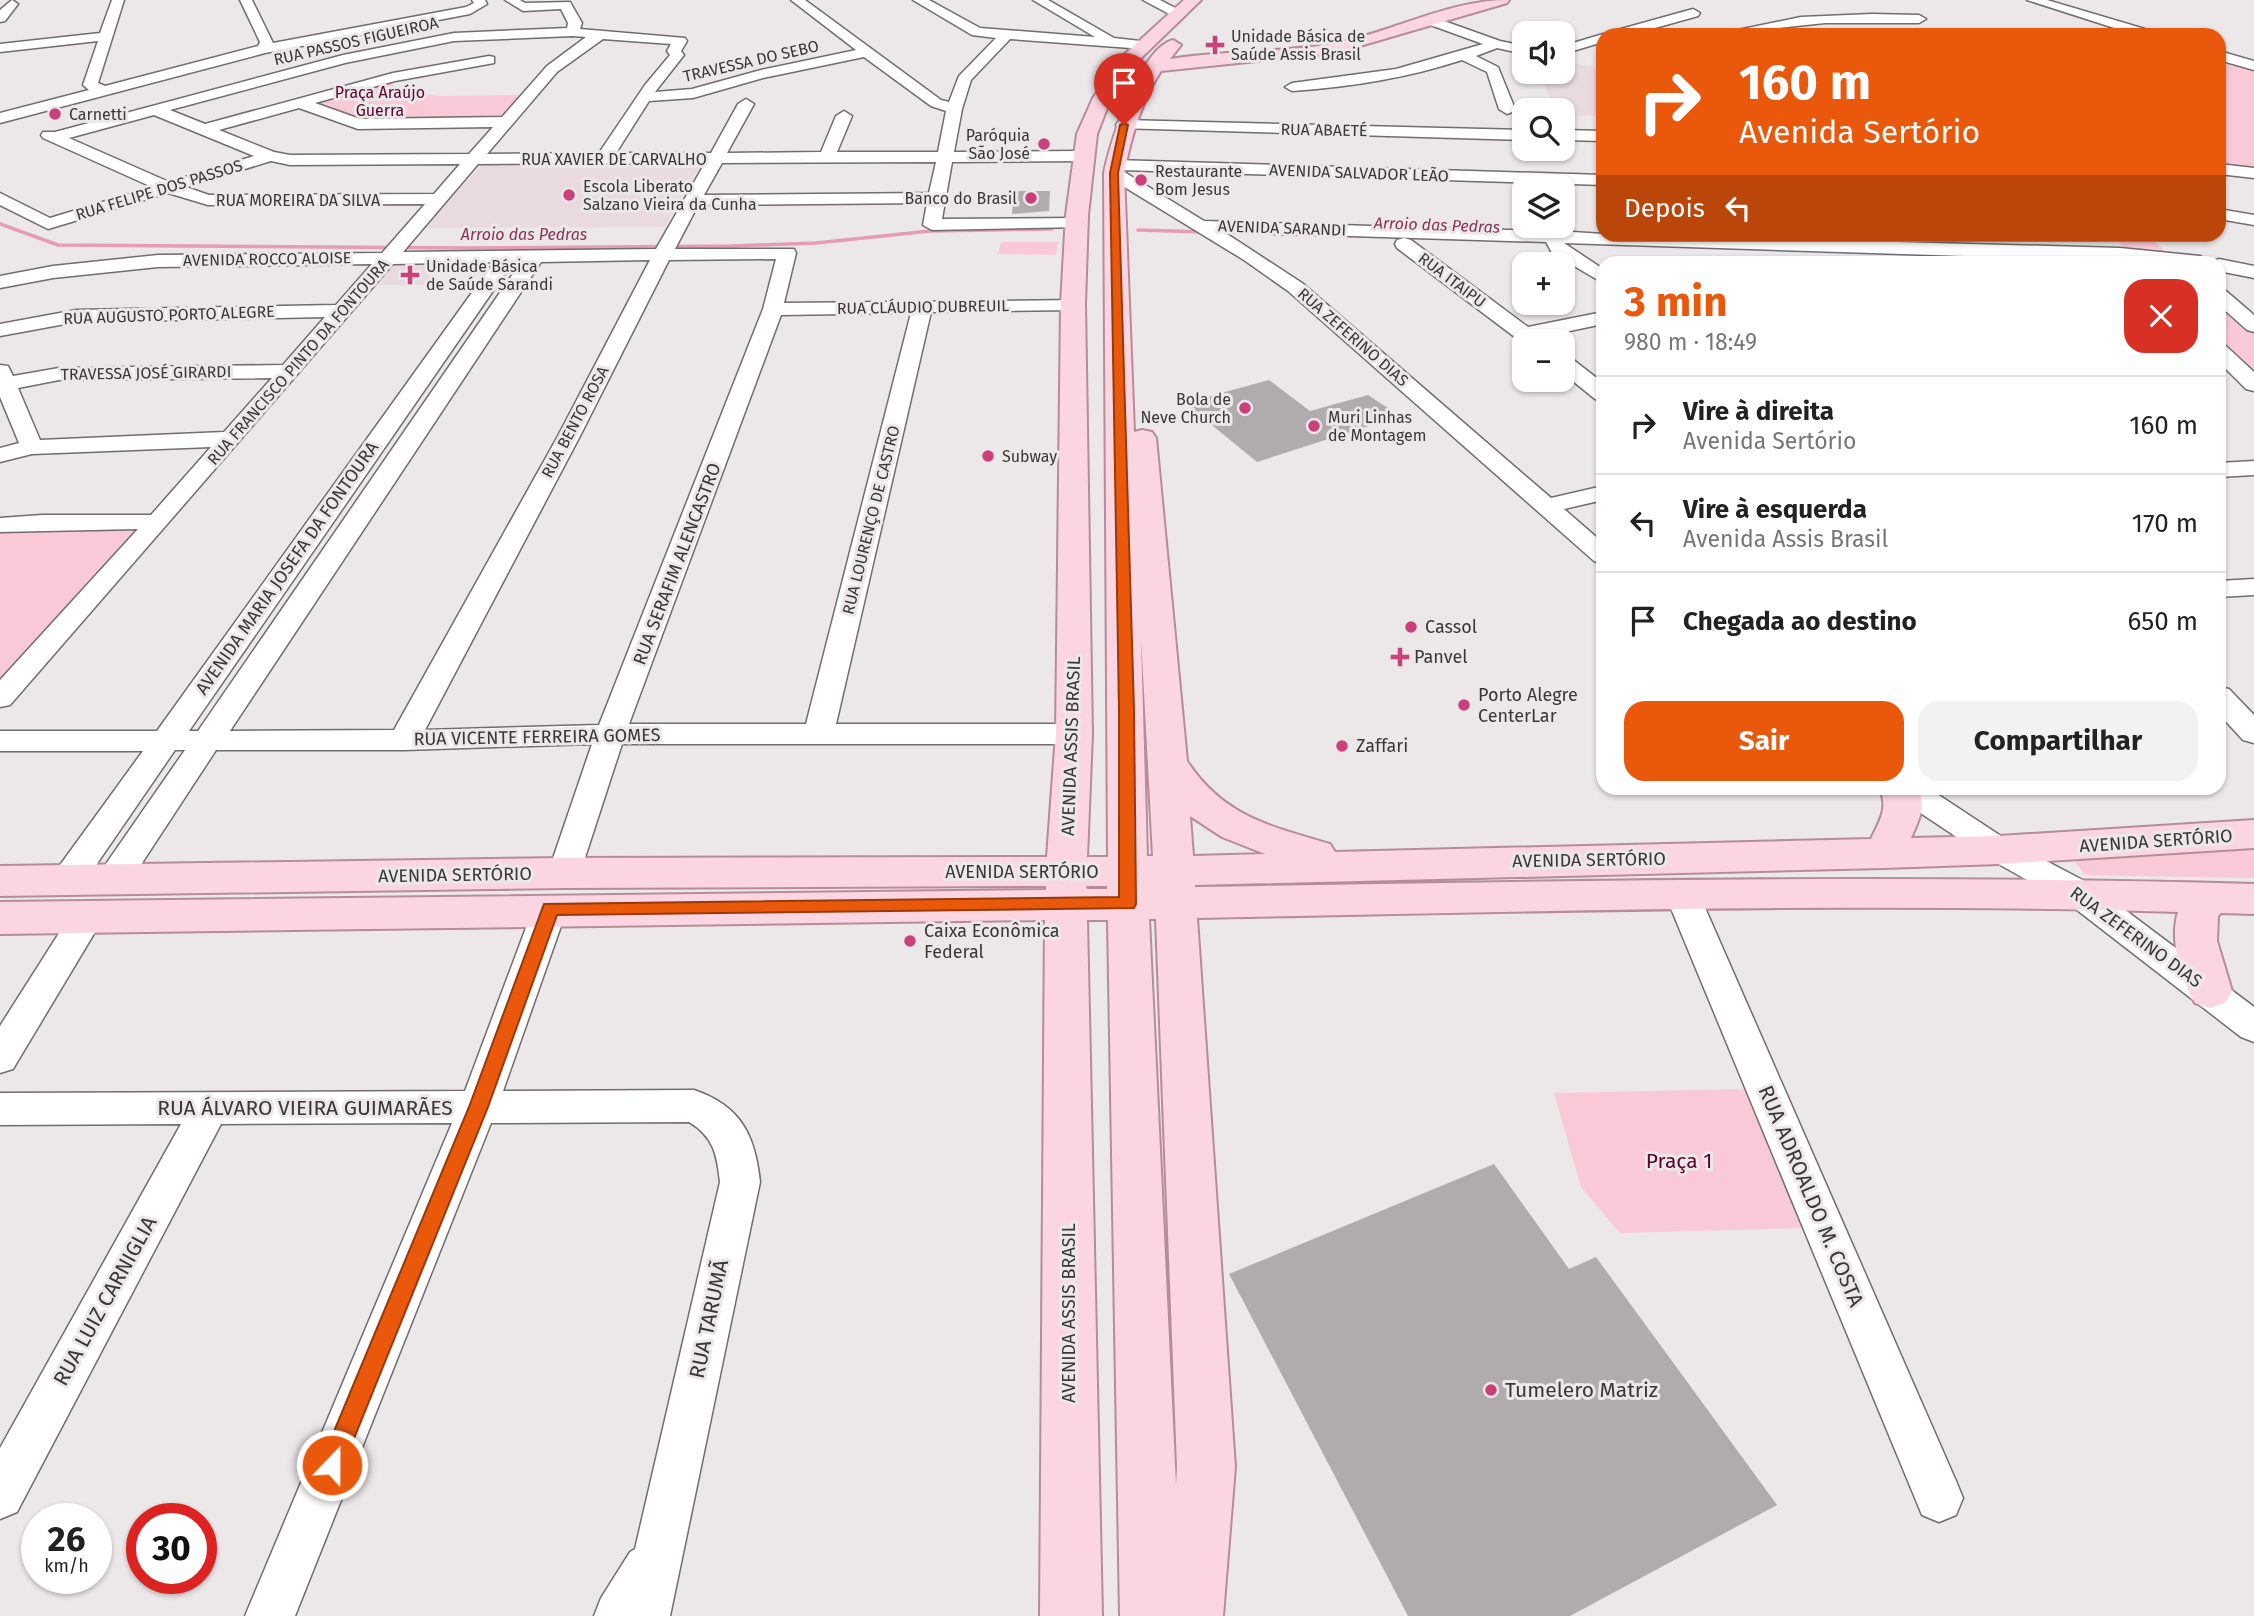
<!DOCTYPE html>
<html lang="pt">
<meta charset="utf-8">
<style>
:root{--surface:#fff;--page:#f2f2f2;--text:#222;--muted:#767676;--line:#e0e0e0;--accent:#ea580c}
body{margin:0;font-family:"Fira Sans",sans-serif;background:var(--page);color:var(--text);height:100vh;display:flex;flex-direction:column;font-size:26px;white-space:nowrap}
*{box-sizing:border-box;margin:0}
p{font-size:23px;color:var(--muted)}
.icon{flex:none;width:38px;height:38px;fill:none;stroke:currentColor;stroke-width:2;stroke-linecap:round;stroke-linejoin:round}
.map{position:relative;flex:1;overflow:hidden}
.panel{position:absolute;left:1596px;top:256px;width:630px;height:539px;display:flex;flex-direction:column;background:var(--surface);border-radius:21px;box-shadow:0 2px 5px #0004}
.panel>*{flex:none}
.guide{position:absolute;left:1596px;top:28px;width:630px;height:214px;border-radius:21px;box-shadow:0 2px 5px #0004;background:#ea580c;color:#fff;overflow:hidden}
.fabs{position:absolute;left:1512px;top:21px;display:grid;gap:14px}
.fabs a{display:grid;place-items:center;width:63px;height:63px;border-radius:14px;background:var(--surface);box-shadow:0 2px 5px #0004;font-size:35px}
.speed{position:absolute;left:21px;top:1503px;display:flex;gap:14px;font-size:35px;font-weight:700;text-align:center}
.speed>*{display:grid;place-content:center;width:91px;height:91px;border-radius:50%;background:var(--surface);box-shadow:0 2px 5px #0004;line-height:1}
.speed small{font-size:18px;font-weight:400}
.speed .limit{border:10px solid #d22;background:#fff;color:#111}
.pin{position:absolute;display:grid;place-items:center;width:60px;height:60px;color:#fff;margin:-72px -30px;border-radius:50% 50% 50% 0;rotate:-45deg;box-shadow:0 0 7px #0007}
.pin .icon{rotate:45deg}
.me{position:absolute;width:77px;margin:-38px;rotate:22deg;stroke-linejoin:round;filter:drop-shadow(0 0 5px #0008)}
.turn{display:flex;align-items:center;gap:24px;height:147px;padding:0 28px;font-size:32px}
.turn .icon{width:91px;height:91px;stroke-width:2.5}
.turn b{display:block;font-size:49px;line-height:60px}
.then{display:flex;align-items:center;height:66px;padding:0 28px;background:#0003;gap:14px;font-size:26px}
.round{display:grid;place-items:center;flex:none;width:74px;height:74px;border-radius:21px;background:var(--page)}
.overview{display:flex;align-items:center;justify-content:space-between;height:119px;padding:0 28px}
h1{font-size:42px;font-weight:700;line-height:52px;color:var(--accent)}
.button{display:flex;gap:14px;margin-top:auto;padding:14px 28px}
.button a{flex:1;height:80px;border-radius:21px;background:var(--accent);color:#fff;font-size:28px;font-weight:700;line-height:80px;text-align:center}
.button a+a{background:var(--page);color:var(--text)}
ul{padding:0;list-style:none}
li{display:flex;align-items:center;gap:21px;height:98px;padding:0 28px;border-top:2px solid var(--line)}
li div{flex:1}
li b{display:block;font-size:26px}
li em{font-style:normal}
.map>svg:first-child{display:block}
.built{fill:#e8dade}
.green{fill:#f9c9d8}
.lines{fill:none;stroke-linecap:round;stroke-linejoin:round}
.stream{stroke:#e59db4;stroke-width:3.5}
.building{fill:#b0abad}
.minor-casing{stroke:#716c6d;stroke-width:3}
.major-casing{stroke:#b68c99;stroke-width:4}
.minor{fill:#fff;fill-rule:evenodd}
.major{fill:#fbd6e2;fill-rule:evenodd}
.route{fill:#ea580c;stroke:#983908;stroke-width:2}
.poi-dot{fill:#c9407a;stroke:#ece7e9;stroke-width:2.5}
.labels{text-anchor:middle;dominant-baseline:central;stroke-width:6;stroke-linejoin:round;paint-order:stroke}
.far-poi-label{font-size:16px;fill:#393737;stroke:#ece7e9;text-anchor:start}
.far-street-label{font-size:16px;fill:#393737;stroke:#ece7e9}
.far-park-label{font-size:16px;fill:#5a042f;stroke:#ece7e9}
.far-water-label{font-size:16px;font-style:italic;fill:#873354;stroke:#ece7e9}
.street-label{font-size:18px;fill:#393737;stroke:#ece7e9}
.poi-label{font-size:18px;fill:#393737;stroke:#ece7e9;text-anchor:start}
.near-street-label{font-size:21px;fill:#393737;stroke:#ece7e9}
.near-park-label{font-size:21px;fill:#5a042f;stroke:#ece7e9}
.near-poi-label{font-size:21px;fill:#393737;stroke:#ece7e9;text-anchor:start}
</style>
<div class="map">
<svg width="2254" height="1616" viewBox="0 0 2254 1616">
<rect width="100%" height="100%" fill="#ece7e9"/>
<g class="built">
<path d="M1563 62 1603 68V116L1563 115V110H1555L1539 72H1563Z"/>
<path d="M702 163 665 227 425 228 482 164Z"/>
<path d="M398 262H444L426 285H379Z"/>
</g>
<g class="green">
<path d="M2239 63 2254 68V170L2219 166V65Z"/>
<path d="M390 79 396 90 439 96 522 95 503 118 365 121 313 102Z"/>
<path d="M2110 235H2147L2167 253 2127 250Z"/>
<path d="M1001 242H1058L1056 255 998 254Z"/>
<path d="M2219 301 2254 334V373L2219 341Z"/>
<path d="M145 527 0 691V530Z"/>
<path d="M2254 840V878L2085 875 2072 857Z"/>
<path d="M1748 1089 1804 1228 1620 1233 1581 1187 1554 1093Z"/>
</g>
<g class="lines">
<g class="stream">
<path d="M0 224 58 245 468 248 732 246 816 243 930 231 1052 229"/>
<path d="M1138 230 1205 232"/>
<path d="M1216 232 1338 236"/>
<path d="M2219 271 2231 273"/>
</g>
</g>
<g class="building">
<path d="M1014 191H1050L1049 211 1012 214Z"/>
<path d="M1269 380 1310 411 1368 395 1400 416 1257 462 1185 403Z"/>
<path d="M1494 1164 1569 1269 1596 1257 1777 1505 1570 1616H1408L1229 1274Z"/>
</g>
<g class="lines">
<g class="minor-casing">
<g id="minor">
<path d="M12 0 18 4 5 21 0 22V10Z"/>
<path d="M112 0H124L98 83 105 86 258 46 260 42 240 0H252L273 43 466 7 474 3 472 0H485L487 4 470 14 265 53 0 123V113L89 90 83 85 98 41 0 52V44L100 33Z"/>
<path d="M505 0H520L525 3 570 2 582 23 580 29 685 38 687 41 681 51 684 55 655 92 692 89 761 70 856 50 791 0H805L941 100 949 102 959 76 996 38 972 35 913 0H929L980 28 1095 37 1033 0H1048L1114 38 1149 42 1151 45 1144 49 1010 39 971 80 962 109 954 152 1082 151 1090 156 1082 161 952 162 942 219 1076 218 1082 219 1085 223 1082 227 932 230 923 225 927 203 698 205 675 249H794L796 253 784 303 1080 300 1083 304 1080 308 1073 310 931 312 836 724H1074L1085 727 1089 734 1085 741 1074 744H622L580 873 576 881 564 885 552 881 548 873 592 744 404 750H216L125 889 113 892 101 889 96 880 101 871 185 750H175L79 890 67 893 55 890 50 881 55 872 143 751H0V731H157L494 262 393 264 10 705 0 707V680L138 529 0 532V518L42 515H151L211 447 32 454 0 462V448L19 443 0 397V365L8 366 13 376 59 368 283 365 325 317 76 322 0 336V324L76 310 336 305 372 264 158 267 53 278 0 288V276L53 266 158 255 382 253 425 204 208 205 168 193 48 229 0 205V193L50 218 152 187 43 138 41 135 43 132H55L343 55 454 33 567 28 568 23 561 9 523 11ZM572 36 586 37 547 66 502 117 360 119 315 103 395 81 494 63V57L489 56 393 73 205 124 170 110 345 63 454 41ZM603 39 671 44 667 51 670 55 645 85 599 153 487 154 557 72ZM864 57 931 106 946 111 938 152H837L852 116 844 111 836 116 821 152 727 153 754 104 746 99 738 104 711 153H616L649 101 693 98 763 78ZM299 108 358 129 493 127 469 154 290 155 274 152 219 130ZM154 115 254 156 169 182 69 138ZM271 161 290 165 460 164 434 194 209 195 186 187ZM936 162 929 193 704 195 722 163ZM705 163 656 249 403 252 478 164ZM776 259 763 309 599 725 425 730 580 436 669 260ZM650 260 558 436 394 730 230 731 541 262ZM513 262H521L198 731H189ZM911 313 806 724H629L781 315ZM272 378 224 432 40 440 18 388 59 380Z"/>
<path d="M1143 0H1160L1185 13 1178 17 1173 16Z"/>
<path d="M2027 0H2047L2155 32 2157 35H2136Z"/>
<path d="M1693 9 1700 13 1698 16 1630 35H1608L1610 32Z"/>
<path d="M1872 14 1919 15 1926 19 1919 23H1825L1778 28 1748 35H1726L1728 32 1801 17Z"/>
<path d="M1430 16 1500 41 1524 46V54L1497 48 1476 56 1498 67 1515 109 1512 112 1507 114 1499 109 1487 72 1462 60C1407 78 1350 87 1292 91L1285 87 1292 83 1396 69 1483 44 1425 23 1423 20Z"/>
<path d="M1603 34 1608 35H1603V42L1563 54V46Z"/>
<path d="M2219 51 2254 61V70L2219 60Z"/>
<path d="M1124 120 1524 130V140L1118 128 1116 125 1118 122Z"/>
<path d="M1563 130 1603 131V141L1563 140Z"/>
<path d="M1115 160 1603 175V185L1121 170 1204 221 1539 231 1542 226H1553L1558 231 1603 234 2120 248 2200 256 2209 262H2149L1564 243 1603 269V283L1552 253 1546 242 1224 232 1302 283 1551 498 1603 486V500L1564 509 1603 543V564L1594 561 1288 291 1244 260 1108 177 1106 173 1110 169 1107 165Z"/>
<path d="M2219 164 2254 168V178L2219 174Z"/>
<path d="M2219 209 2254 215V225L2219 219Z"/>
<path d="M1404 238 1411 240 1528 327 1603 312V324L1541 337 1544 341H1524V344L1397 248 1395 244 1397 240Z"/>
<path d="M2219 259 2254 266V278L2219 271V262H2211Z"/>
<path d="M2219 289 2226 291 2254 315V332L2247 330 2219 305Z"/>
<path d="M2219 344 2226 346 2254 372V391L2246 389 2219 362Z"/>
<path d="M1563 357 1571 358 1603 383V401L1595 399 1563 373Z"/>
<path d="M2254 461V475L2219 477V463Z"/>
<path d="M2254 579V595L2219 597V581Z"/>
<path d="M2219 687 2229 689 2254 715V743L2243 740 2219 714Z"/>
<path d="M1890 788H1928L2010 842 2092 885 2254 1007V1042L2241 1037 2068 903 1988 858 1895 796Z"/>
<path d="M1682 882 1694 885 1699 894 1956 1481 1963 1498 1956 1515 1939 1522 1922 1515 1665 894 1670 885Z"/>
<path d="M550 896 562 900 567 909 503 1091 694 1090C741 1106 755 1135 760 1182L670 1616H594L601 1598 630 1552 635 1549 720 1182C717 1155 714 1137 689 1122L491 1123 295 1616H245L452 1123 221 1124 17 1512 0 1519V1448L181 1124 0 1125V1093L465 1091 533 909 538 900Z"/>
<path d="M87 904 99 908 104 917 13 1069 0 1073V1026L75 908Z"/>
</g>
</g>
<g class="major-casing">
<path id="major" d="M1184 0H1201L1137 62 1111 98 1097 134 1088 215 1085 304 1092 734 1087 857H1108L1104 173C1110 142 1140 48 1173 40L1181 45 1170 59C1225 50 1282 53 1337 43 1395 31 1449 0 1509 0L1507 3 1336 53 1161 71C1141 102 1131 137 1124 173L1134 432 1142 430 1152 432 1156 438 1187 761C1224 817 1270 826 1330 844L1335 852 1871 839C1880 820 1889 807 1879 788H1917C1927 805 1919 820 1911 838L1999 836 2254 820V848L1999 864 1884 868 1195 885V887C1548 881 1901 874 2254 884V914L2221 913 2218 916 2217 941 2232 991 2225 1003 2210 1008 2195 1003C2181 977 2169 941 2178 912 1851 902 1524 912 1197 918L1235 1467 1223 1616H1120L1108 920H1087L1102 1616H1040L1045 920 0 934V902L1046 890V886L564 888 0 896V866L564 858 1047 857 1056 734 1061 304 1066 215 1077 134 1093 98 1125 54ZM1141 638 1153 856H1147ZM1190 816 1222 837 1265 854 1193 856ZM1086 886H1107V889H1087ZM1149 919H1156L1177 1467 1176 1485Z"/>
</g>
<use href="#minor" class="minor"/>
<use href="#major" class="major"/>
</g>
<path class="route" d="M1124 123 1128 125 1118 173 1134 710 1136 904 1134 908 557 915 488 1107 340 1473 332 1477 324 1473 320 1465 469 1107 544 904 1119 897V710L1110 173 1120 125Z"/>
<g class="poi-dot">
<path d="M1211.5 34.5h7v7h7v7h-7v7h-7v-7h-7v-7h7z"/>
<circle cx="55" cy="114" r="7"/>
<circle cx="1044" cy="144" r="7"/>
<circle cx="1141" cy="180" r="7"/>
<circle cx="569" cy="195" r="7"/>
<circle cx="1031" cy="198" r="7"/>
<path d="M406.5 264.5h7v7h7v7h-7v7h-7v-7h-7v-7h7z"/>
<circle cx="1245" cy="408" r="7"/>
<circle cx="1314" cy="426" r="7"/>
<circle cx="988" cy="456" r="7"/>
<circle cx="1411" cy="627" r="7"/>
<path d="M1396.5 646.5h7v7h7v7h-7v7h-7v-7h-7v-7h7z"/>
<circle cx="1464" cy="705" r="7"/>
<circle cx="1342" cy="746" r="7"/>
<circle cx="910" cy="941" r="7"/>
<circle cx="1491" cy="1390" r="7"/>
</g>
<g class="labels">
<g class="far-poi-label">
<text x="1231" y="36">Unidade Básica de<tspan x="1231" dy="18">Saúde Assis Brasil</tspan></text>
<text x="69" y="114">Carnetti</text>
<text x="1030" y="135" text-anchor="end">Paróquia<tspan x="1030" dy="18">São José</tspan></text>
<text x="1155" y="171">Restaurante<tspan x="1155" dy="18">Bom Jesus</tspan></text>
<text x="583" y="186">Escola Liberato<tspan x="583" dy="18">Salzano Vieira da Cunha</tspan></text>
<text x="1017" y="198" text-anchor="end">Banco do Brasil</text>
<text x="426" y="266">Unidade Básica<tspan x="426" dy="18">de Saúde Sarandi</tspan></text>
<text x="1231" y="399" text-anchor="end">Bola de<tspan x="1231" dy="18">Neve Church</tspan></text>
<text x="1328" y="417">Muri Linhas<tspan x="1328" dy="18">de Montagem</tspan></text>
<text x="1002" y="456">Subway</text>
</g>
<g class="far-street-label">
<text transform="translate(356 41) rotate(-13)">RUA PASSOS FIGUEIROA</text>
<text transform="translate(751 61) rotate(-13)">TRAVESSA DO SEBO</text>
<text transform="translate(1324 130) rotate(1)">RUA ABAETÉ</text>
<text x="614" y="159">RUA XAVIER DE CARVALHO</text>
<text transform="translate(1359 173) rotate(2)">AVENIDA SALVADOR LEÃO</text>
<text transform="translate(159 190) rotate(-17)">RUA FELIPE DOS PASSOS</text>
<text x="298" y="200">RUA MOREIRA DA SILVA</text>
<text transform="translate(1282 228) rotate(2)">AVENIDA SARANDI</text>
<text transform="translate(267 259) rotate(-1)">AVENIDA ROCCO ALOISE</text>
<text transform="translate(1452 280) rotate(37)">RUA ITAIPU</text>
<text transform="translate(923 307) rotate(-1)">RUA CLÁUDIO DUBREUIL</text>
<text transform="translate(169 315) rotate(-2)">RUA AUGUSTO PORTO ALEGRE</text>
<text transform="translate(1353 337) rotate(41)">RUA ZEFERINO DIAS</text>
<text transform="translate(298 362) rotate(-49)">RUA FRANCISCO PINTO DA FONTOURA</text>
<text transform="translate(146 373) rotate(-1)">TRAVESSA JOSÉ GIRARDI</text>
<text transform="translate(575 422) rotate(-62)">RUA BENTO ROSA</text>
<text transform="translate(871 520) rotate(-76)">RUA LOURENÇO DE CASTRO</text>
</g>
<g class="far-park-label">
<text x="380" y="92">Praça Araújo<tspan x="380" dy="18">Guerra</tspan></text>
</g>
<g class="far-water-label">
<text transform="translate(1437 225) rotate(2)">Arroio das Pedras</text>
<text x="524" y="234">Arroio das Pedras</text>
</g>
<g class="street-label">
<text transform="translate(677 564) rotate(-69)">RUA SERAFIM ALENCASTRO</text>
<text transform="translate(287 568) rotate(-55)">AVENIDA MARIA JOSEFA DA FONTOURA</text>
<text transform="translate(537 737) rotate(-1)">RUA VICENTE FERREIRA GOMES</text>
<text transform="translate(1071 746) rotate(-88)">AVENIDA ASSIS BRASIL</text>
<text transform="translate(2156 841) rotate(-4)">AVENIDA SERTÓRIO</text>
<text transform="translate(1589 860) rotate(-1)">AVENIDA SERTÓRIO</text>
<text x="1022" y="872">AVENIDA SERTÓRIO</text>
<text transform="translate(455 875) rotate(-1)">AVENIDA SERTÓRIO</text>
<text transform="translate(2136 937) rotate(36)">RUA ZEFERINO DIAS</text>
<text transform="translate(1069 1313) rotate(-90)">AVENIDA ASSIS BRASIL</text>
</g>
<g class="poi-label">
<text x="1425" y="627">Cassol</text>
<text x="1414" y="657">Panvel</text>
<text x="1478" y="695">Porto Alegre<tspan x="1478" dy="21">CenterLar</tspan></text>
<text x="1356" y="746">Zaffari</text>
<text x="924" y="931">Caixa Econômica<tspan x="924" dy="21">Federal</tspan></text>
</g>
<g class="near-street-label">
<text x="305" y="1108">RUA ÁLVARO VIEIRA GUIMARÃES</text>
<text transform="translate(1811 1196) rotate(67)">RUA ADROALDO M. COSTA</text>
<text transform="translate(105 1301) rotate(-61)">RUA LUIZ CARNIGLIA</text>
<text transform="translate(709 1319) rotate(-78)">RUA TARUMÃ</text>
</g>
<g class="near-park-label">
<text x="1679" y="1161">Praça 1</text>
</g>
<g class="near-poi-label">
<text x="1505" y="1390">Tumelero Matriz</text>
</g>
</g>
</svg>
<div class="fabs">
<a><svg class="icon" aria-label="sound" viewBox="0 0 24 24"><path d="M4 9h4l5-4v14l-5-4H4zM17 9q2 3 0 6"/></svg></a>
<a><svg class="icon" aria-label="search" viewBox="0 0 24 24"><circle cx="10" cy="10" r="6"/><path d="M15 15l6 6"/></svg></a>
<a><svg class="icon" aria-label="layers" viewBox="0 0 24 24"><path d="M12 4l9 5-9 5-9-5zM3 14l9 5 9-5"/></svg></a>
<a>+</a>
<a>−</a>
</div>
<div class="speed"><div>26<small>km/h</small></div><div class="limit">30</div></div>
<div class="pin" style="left:1124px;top:125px;background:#d93025"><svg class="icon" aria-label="arrive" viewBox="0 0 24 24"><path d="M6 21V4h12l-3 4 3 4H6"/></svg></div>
<svg class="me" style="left:332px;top:1465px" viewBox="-20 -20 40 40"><circle r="17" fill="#ea580c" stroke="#fff" stroke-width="3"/><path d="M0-11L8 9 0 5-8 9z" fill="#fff"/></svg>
<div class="guide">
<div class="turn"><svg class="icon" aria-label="right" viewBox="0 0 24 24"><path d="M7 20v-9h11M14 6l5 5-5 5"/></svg><div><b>160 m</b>Avenida Sertório</div></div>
<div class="then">Depois<svg class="icon" aria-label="left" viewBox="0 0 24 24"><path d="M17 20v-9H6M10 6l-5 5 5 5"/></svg></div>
</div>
<section class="panel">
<div class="overview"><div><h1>3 min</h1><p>980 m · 18:49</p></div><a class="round" style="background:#d93025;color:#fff"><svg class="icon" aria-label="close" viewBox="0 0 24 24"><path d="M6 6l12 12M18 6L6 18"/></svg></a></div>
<ul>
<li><svg class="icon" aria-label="right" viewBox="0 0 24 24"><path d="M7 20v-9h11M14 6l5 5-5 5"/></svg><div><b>Vire à direita</b><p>Avenida Sertório</p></div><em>160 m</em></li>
<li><svg class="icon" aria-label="left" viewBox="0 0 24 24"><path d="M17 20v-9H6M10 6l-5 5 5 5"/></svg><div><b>Vire à esquerda</b><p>Avenida Assis Brasil</p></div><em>170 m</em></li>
<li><svg class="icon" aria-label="arrive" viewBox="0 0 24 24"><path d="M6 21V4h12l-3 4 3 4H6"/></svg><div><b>Chegada ao destino</b></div><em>650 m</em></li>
</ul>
<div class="button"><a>Sair</a><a>Compartilhar</a></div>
</section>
</div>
